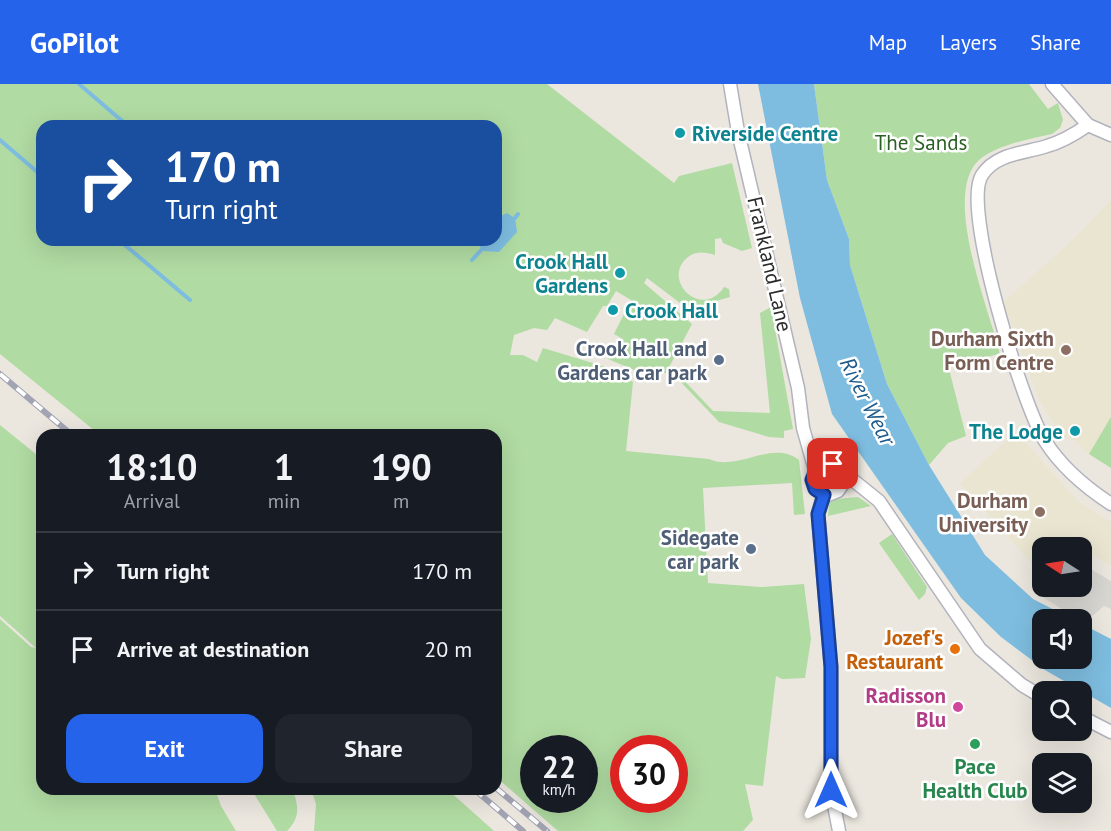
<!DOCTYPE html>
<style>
:root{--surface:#171b24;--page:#20242c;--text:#f1f3f6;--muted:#9ea1a6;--line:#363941;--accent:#2563eb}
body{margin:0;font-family:"PT Sans",sans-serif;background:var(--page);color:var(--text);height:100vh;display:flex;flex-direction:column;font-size:22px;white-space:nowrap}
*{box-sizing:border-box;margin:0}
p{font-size:20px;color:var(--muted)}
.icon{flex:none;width:33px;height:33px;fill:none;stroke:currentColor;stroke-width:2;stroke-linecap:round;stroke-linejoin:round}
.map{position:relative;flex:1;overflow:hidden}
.details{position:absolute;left:36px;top:345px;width:466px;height:366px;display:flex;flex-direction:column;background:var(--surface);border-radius:18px;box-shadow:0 6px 24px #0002}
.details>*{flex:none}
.banner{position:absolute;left:36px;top:36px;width:466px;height:126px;border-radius:18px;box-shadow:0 6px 24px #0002;background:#1a4fa0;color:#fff;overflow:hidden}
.needle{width:39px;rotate:282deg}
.fabs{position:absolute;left:1032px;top:453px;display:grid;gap:12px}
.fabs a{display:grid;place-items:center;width:60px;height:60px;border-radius:12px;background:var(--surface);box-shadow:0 6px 24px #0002;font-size:30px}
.speed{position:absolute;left:520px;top:651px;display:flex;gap:12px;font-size:30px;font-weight:700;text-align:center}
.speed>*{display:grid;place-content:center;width:78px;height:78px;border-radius:50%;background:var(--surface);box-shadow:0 6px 24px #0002;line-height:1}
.speed small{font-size:15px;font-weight:400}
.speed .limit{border:9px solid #d22;background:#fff;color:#111}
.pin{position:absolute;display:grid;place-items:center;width:51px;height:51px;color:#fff;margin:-26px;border-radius:12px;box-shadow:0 3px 9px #0006}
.me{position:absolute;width:66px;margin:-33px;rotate:0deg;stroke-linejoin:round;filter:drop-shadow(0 0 4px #0008)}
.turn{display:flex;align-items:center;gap:21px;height:126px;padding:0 30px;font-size:27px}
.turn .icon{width:78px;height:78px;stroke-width:2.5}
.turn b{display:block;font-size:42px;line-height:51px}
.eta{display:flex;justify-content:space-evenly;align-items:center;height:102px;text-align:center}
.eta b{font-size:36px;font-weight:800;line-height:42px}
.primary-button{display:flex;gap:12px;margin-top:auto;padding:12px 30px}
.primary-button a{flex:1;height:69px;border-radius:18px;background:var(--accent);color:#fff;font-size:24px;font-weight:800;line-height:69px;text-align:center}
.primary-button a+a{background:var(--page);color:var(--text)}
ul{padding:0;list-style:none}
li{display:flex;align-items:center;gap:18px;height:78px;padding:0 30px;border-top:2px solid var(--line)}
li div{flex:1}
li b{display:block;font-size:22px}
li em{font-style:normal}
header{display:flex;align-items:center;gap:36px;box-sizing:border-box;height:84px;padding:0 30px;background:var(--accent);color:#fff}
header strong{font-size:28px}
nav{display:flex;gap:33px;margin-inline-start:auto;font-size:21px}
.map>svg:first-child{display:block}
.education{fill:#eae5d0}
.green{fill:#b0dba2;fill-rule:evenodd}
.plaza{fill:#d8d6d1}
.water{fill:#7ebde0}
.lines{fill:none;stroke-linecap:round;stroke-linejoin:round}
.stream{stroke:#7ebde0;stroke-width:4}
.minor-casing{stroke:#b2b3bd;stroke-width:15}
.minor{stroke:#fff;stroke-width:12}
.rail-casing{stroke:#a2a3b3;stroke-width:6}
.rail{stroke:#fff;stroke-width:4;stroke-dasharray:11;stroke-linecap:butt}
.route-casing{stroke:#184099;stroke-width:15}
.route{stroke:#2563eb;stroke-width:10}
.culture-dot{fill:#0f9aa8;stroke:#fff;stroke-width:2}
.education-dot{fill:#8d6e63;stroke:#fff;stroke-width:2}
.service-dot{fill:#5c6f8a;stroke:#fff;stroke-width:2}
.food-dot{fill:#e8710a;stroke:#fff;stroke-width:2}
.hotel-dot{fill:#d1479c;stroke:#fff;stroke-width:2}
.leisure-dot{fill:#2e9e5b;stroke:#fff;stroke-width:2}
.labels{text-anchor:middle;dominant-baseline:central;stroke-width:5;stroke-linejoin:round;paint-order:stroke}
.culture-label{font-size:21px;font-weight:bold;fill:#0d838f;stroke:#fff;text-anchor:start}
.park-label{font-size:21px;fill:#2a6023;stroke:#fff}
.street-label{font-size:21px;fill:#2b2b2b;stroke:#fff}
.education-label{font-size:21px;font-weight:bold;fill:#785e54;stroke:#fff;text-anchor:end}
.service-label{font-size:21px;font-weight:bold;fill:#4e5e75;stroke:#fff;text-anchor:end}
.food-label{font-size:21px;font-weight:bold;fill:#c56008;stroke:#fff;text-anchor:end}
.hotel-label{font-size:21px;font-weight:bold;fill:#b23c85;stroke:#fff;text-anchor:end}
.leisure-label{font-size:21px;font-weight:bold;fill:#27864d;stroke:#fff}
.water-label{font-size:22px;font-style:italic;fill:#1e5b8c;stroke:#fff}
</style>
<header>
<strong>GoPilot</strong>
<nav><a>Map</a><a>Layers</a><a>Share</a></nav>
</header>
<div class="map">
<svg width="1111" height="747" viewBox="0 0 1111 747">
<rect width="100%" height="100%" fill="#ebe7df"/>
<g class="education">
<path d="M1111 116V384L1086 368 1075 357 1061 353 1039 315 1003 218 1077 152Z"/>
<path d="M1016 348 1078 417 1111 438V482L1082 464H1042V491L960 399Z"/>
</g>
<g class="green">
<path d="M0 0H547L674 99 679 92 732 79 752 164 742 167 723 159 721 154 715 155V171C705 168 696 167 688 173 660 195 702 237 724 203L729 205 730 213 688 225 647 194 644 199 692 240 666 289 639 288 608 275 621 254 614 250 631 216 616 207 607 222H603L587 248 555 234 547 246 534 244 514 251 510 271H523L537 278 543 264 606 283 633 298 626 367 709 375C739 388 771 355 799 376L805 430 794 431 792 399 703 404 708 499 761 503 804 500 811 555 805 594 782 595 776 592 763 702 745 700 753 736 743 747H558L497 694 496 351H100L0 270ZM42 42H496V156H42ZM534 664H585V716H534ZM624 664H675V716H624Z"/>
<path d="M814 0H1029L1048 25 1058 19 1063 36 1060 44 1052 50C1030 55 996 61 979 76 941 111 990 227 1000 270L948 281 966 352 948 359 929 381 887 300 850 181 849 155 827 96Z"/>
<path d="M771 223 793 345 784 347V354L769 353 719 338 676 293 678 290 713 327 770 329 760 229Z"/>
<path d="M1111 333V384L1089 370Z"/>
<path d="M0 341 42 375V705H215L221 722 236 747H0V535L31 563 36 564 0 532Z"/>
<circle cx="828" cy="396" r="7"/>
<path d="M858 413 871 422 828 432 829 419 836 415Z"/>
<path d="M892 450 927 503 925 510 919 516 879 459Z"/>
<path d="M251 705H285L294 709C299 725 299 735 287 747H277Z"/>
<path d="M311 705H447L494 747H314L316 720Z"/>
</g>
<path class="plaza" d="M1082 480 1111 497V525L1104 522 1084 539 1041 512 1051 503 1082 502Z"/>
<g class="water">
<path d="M758 0H814L827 96 849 155 850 181 887 300 929 381 985 471 1033 515 1072 535 1042 536V574H1082V540L1111 555V624L1045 586 1001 553 961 514 832 330 800 214Z"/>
<path d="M507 129 515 134 517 148 499 168 483 167 480 163V156H496L497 134Z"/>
</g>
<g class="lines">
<g class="stream">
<path d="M79 0 128 42"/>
<path d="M0 56 42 92"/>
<path d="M515 134 518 130"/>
<path d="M119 156 190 216"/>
<path d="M472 176 484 163"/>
</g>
<g class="minor-casing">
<g id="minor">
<path d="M730 0 738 48 798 304 803 344 815 386"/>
<path d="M1052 0 1088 41 1111 51"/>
<path d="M1088 41C1075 50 1062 58 1047 62 1026 69 996 69 982 91 961 123 1023 323 1045 357 1062 384 1085 403 1111 420"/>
<path d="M842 387 844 398 838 407 828 411 815 405 812 396 815 386 823 380H833L879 417 980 565 1022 601 1042 613"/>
<path d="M823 411 818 430 831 583V706L839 747"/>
<path d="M1082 633 1111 648"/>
</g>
</g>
<use href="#minor" class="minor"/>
<g class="rail-casing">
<g id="rail">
<path d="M0 290 72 351"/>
<path d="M496 704 547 747"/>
<path d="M474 705 523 747"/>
</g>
</g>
<use href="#rail" class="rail"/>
</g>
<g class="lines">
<g class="route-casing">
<path id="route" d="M831 706V583L818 430 824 411 815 405 812 396 818 383 833 380"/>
</g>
<use href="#route" class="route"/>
</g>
<g class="culture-dot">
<circle cx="680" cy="49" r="6"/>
<circle cx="620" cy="189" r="6"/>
<circle cx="613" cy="226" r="6"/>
<circle cx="1075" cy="347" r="6"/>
</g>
<g class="education-dot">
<circle cx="1066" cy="266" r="6"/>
<circle cx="1040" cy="428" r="6"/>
</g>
<g class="service-dot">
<circle cx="719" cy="276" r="6"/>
<circle cx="751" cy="465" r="6"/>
</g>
<circle class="food-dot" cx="955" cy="565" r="6"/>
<circle class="hotel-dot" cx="958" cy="623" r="6"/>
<circle class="leisure-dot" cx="975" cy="660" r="6"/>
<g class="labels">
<g class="culture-label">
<text x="692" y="49">Riverside Centre</text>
<text x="608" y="177" text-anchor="end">Crook Hall<tspan x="608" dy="24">Gardens</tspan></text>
<text x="625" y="226">Crook Hall</text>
<text x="1063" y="347" text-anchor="end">The Lodge</text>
</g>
<g class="park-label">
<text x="921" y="58">The Sands</text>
</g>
<g class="street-label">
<text transform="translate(770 180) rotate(77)">Frankland Lane</text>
</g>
<g class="education-label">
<text x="1054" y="254">Durham Sixth<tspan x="1054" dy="24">Form Centre</tspan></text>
<text x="1028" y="416">Durham<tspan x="1028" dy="24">University</tspan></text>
</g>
<g class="service-label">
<text x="707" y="264">Crook Hall and<tspan x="707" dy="24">Gardens car park</tspan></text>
<text x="739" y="453">Sidegate<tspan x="739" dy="24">car park</tspan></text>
</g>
<g class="food-label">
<text x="943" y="553">Jozef's<tspan x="943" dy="24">Restaurant</tspan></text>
</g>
<g class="hotel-label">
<text x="946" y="611">Radisson<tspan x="946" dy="24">Blu</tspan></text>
</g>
<g class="leisure-label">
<text x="975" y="682">Pace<tspan x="975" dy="24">Health Club</tspan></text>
</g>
<g class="water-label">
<text transform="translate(868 317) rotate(63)">River Wear</text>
</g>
</g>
</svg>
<div class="fabs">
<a><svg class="needle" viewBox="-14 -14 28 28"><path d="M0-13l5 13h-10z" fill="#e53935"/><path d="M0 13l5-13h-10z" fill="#9ea1a6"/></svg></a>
<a><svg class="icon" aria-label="sound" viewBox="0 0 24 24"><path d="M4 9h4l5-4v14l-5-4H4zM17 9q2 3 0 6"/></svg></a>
<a><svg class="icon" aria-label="search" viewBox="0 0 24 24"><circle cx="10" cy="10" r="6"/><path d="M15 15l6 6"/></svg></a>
<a><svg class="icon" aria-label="layers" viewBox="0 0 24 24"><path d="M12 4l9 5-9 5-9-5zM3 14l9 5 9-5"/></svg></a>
</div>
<div class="speed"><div>22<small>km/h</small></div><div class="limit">30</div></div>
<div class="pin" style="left:833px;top:380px;background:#d93025"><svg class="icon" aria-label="arrive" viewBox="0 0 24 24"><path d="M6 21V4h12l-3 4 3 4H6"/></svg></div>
<svg class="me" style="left:831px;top:706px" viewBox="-20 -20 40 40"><path d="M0-17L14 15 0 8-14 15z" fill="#2563eb" stroke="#fff" stroke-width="4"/></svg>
<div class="banner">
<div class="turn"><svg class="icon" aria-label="right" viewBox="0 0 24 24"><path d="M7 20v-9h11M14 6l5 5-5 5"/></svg><div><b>170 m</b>Turn right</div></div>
</div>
<section class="details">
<div class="eta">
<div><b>18:10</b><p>Arrival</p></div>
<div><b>1</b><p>min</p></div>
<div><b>190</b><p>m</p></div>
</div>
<ul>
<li><svg class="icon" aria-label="right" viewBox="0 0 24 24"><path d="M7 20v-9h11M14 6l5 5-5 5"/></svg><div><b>Turn right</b></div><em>170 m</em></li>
<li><svg class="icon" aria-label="arrive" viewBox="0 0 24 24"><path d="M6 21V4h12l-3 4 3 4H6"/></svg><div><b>Arrive at destination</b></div><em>20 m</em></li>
</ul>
<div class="primary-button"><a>Exit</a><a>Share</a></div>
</section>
</div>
